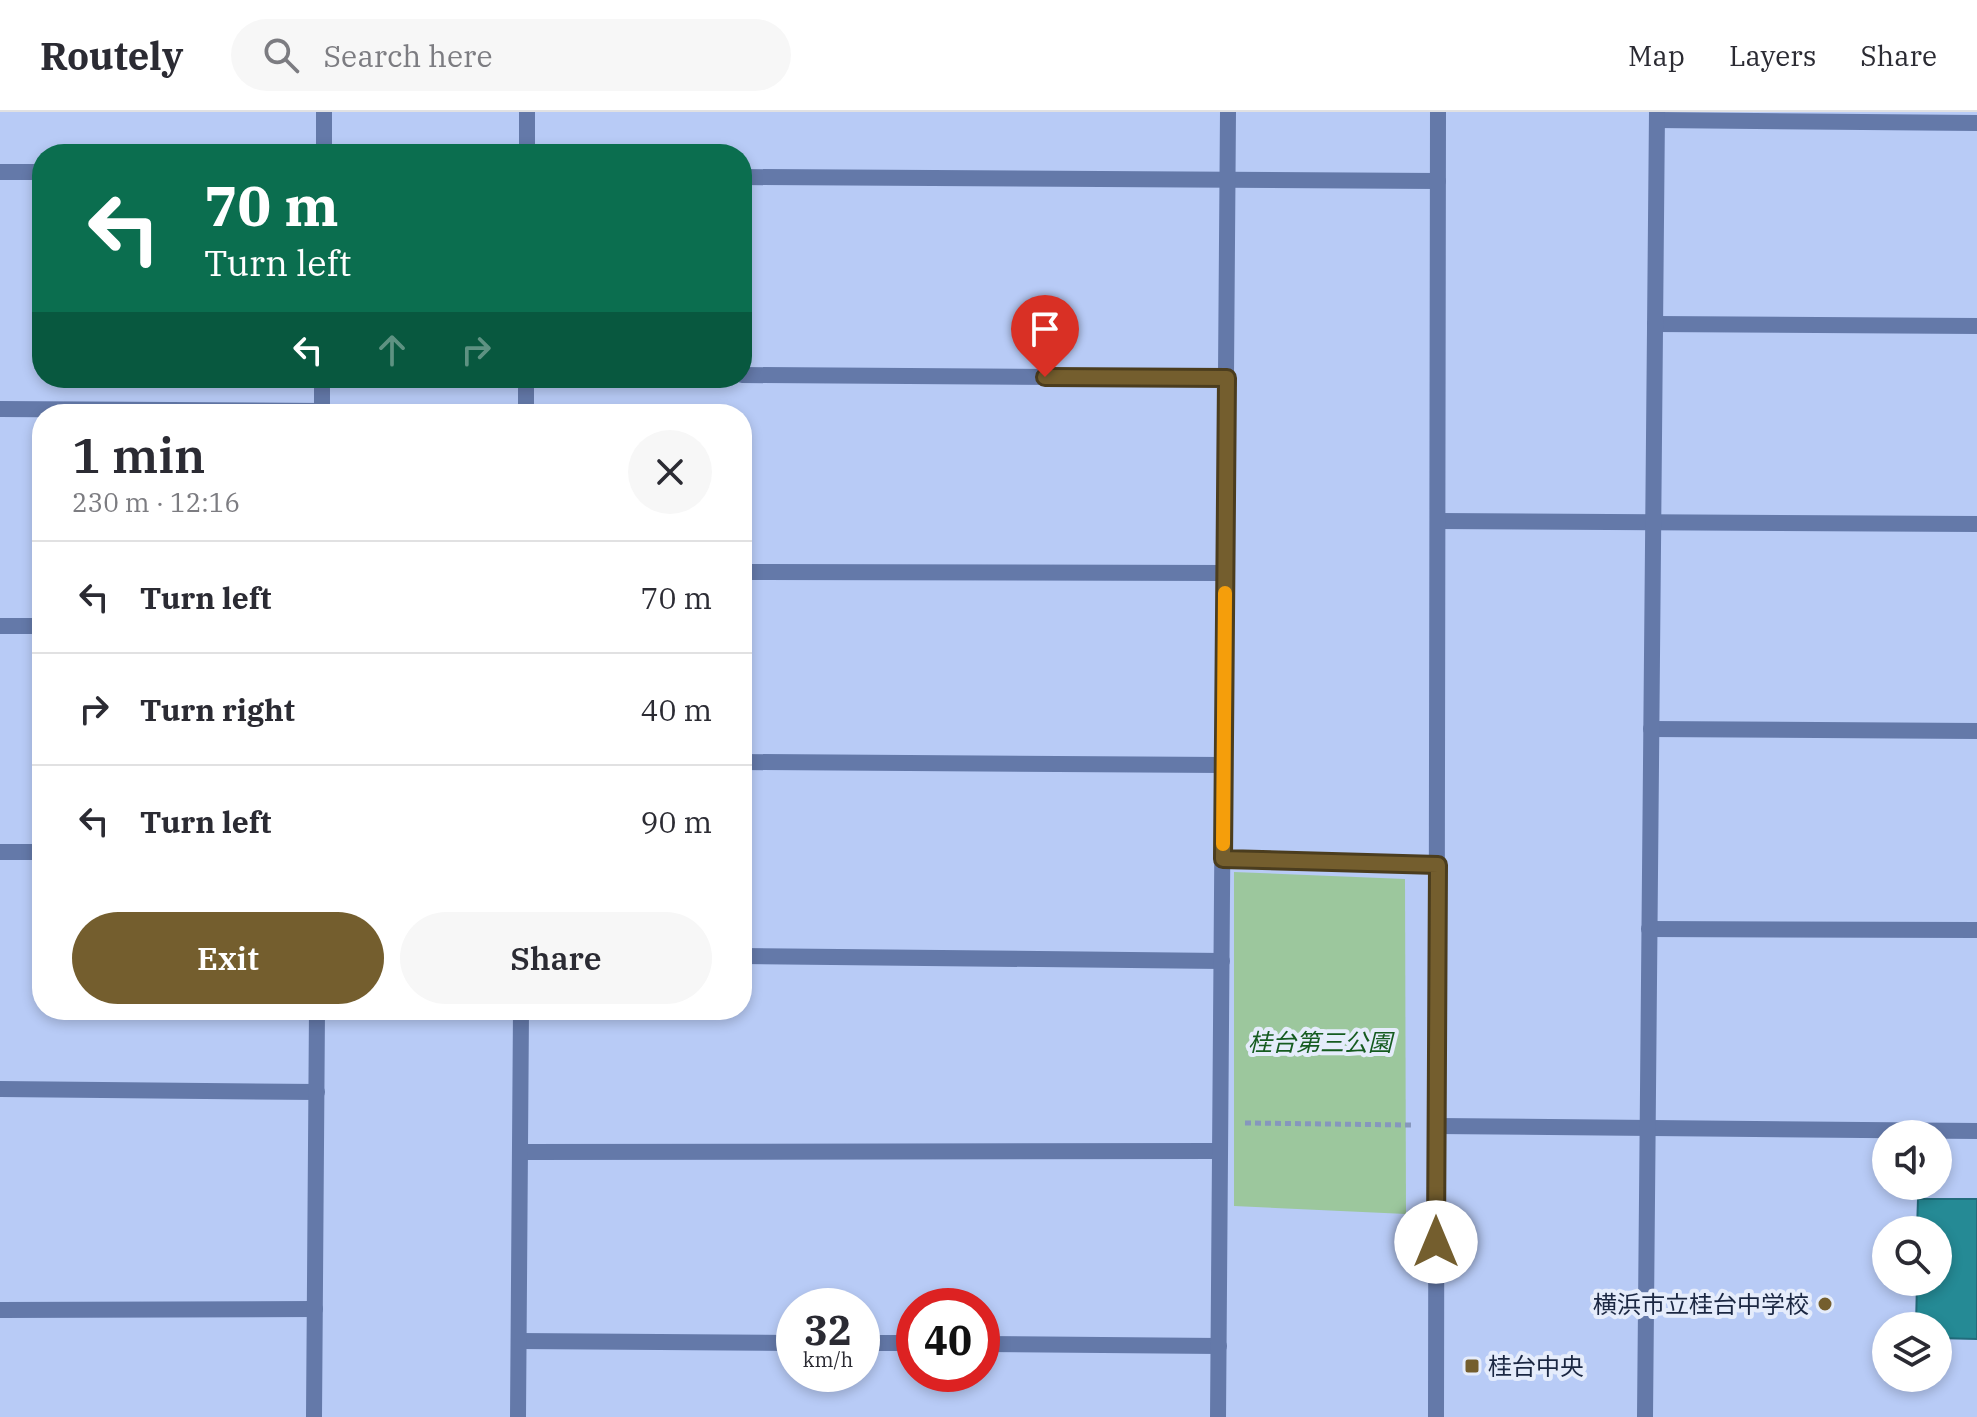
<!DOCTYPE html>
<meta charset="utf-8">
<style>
:root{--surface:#fff;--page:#f7f7f7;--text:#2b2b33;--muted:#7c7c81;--line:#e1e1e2;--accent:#745e2e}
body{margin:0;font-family:"IBM Plex Serif","Noto Sans JP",serif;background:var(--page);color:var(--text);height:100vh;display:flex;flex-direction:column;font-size:30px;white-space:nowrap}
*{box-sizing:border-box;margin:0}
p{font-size:26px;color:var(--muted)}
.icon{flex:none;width:44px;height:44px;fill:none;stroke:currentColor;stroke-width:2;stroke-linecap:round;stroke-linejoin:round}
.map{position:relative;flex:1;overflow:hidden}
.sheet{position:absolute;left:32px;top:292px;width:720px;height:616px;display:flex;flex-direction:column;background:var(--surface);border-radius:32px;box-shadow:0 4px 12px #0003}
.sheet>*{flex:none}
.top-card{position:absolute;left:32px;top:32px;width:720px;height:244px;border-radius:32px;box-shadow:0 4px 12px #0003;background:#0b6e4f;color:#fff;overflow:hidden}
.tools{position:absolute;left:1872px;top:1008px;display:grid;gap:16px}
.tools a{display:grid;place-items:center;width:80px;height:80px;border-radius:50%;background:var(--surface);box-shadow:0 4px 12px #0003;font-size:40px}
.speed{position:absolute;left:776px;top:1176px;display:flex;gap:16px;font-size:40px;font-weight:700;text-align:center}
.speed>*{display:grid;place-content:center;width:104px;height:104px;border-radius:50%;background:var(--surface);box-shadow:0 4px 12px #0003;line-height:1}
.speed small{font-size:20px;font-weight:400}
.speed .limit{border:12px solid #d22;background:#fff;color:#111}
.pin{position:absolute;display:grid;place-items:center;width:68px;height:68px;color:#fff;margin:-82px -34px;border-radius:50% 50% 50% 0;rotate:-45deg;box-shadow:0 0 8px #0007}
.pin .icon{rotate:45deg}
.me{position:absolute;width:88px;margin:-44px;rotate:0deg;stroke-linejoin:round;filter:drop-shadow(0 0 6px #0008)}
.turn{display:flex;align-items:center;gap:28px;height:168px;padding:0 40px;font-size:36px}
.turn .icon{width:104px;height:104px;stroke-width:2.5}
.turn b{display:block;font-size:56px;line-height:68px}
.lanes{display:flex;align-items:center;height:76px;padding:0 40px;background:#0003;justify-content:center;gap:40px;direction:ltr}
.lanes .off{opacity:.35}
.round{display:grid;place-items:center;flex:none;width:84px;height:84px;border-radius:42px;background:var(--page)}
.summary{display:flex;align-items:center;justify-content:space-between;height:136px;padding:0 40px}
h1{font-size:48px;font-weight:600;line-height:60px}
.button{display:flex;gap:16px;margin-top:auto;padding:16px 40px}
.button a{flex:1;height:92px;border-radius:48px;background:var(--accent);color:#fff;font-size:32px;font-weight:600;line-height:92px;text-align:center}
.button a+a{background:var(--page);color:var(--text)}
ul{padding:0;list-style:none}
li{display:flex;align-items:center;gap:24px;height:112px;padding:0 40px;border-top:2px solid var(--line)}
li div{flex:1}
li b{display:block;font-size:30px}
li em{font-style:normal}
header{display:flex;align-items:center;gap:48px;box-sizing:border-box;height:112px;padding:0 40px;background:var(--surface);border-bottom:2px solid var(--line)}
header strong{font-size:38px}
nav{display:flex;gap:44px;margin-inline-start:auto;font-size:28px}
.search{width:560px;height:72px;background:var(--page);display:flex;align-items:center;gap:20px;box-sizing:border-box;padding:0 28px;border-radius:44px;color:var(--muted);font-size:30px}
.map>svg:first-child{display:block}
.green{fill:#9cc79d}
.water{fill:#258a95;stroke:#226c7c;stroke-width:2}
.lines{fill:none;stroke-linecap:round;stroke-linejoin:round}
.path{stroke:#8697bd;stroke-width:5;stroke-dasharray:6 4;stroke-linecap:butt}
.minor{stroke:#6479a9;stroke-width:16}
.tertiary{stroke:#6479a9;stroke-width:16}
.route-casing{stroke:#4b3d1e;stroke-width:20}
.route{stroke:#745e2e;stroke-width:14}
.slow{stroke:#f59e0b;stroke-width:14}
.poi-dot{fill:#745e2e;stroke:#e5ecfb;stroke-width:3}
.labels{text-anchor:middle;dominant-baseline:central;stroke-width:8;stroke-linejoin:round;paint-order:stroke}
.park-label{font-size:24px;font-style:italic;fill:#155b20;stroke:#e5ecfb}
.poi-label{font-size:24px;fill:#1b2742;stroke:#e5ecfb;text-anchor:end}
</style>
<header>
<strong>Routely</strong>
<div class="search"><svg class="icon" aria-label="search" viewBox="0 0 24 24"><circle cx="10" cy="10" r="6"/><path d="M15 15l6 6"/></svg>Search here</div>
<nav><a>Map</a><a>Layers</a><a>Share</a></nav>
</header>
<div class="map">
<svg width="1977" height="1305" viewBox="0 0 1977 1305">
<rect width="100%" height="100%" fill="#b8cbf6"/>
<path class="green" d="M1234 760 1405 767 1406 1102 1234 1094Z"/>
<path class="water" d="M1918 1087H1977V1227L1938 1226V1214H1916L1917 1170H1938V1118H1917Z"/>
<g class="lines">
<path class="path" d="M1245 1011 1411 1013"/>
<g class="minor">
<path d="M1657 8 1977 11"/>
<path d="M324 42V0"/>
<path d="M527 42V0"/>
<path d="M0 60H42"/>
<path d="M742 65 1438 69"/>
<path d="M1655 212 1977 214"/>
<path d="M742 263 1227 266"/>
<path d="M0 297 322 299"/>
<path d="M322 302V266"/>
<path d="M526 302V266"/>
<path d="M1439 409 1977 412"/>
<path d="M742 460 1225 461"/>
<path d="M0 514H42"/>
<path d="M1651 617 1977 619"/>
<path d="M742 650 1223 653"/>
<path d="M0 740H42"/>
<path d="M1223 747 1438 753"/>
<path d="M1649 817 1977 818"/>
<path d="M742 844 1222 849"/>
<path d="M0 977 317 980"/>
<path d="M1437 1014 1977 1019"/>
<path d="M520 1040 1220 1039"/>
<path d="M0 1198 315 1197"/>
<path d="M519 1229 794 1231"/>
<path d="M862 1231H914"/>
<path d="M982 1232 1219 1234"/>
<path d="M314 1305 317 898"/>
<path d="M518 1305 521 898"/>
<path d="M1218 1305 1228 0"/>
<path d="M1645 1305 1657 0"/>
</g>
<path class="tertiary" d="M1436 1305 1438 0"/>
</g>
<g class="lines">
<g class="route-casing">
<path id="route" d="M1045 265 1227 266 1223 747 1438 753 1436 1130"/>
</g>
<use href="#route" class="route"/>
<path class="slow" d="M1223 732 1225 481"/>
</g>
<g class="poi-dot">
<circle cx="1825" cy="1192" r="8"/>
<rect x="1464" y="1246" width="16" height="16" rx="4"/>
</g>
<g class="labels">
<g class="park-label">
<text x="1320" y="930">桂台第三公園</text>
</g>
<g class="poi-label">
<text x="1809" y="1192">横浜市立桂台中学校</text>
<text x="1488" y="1254" text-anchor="start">桂台中央</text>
</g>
</g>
</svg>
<div class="tools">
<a><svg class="icon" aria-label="sound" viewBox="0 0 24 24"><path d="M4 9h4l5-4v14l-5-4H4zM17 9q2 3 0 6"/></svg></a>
<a><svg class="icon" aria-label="search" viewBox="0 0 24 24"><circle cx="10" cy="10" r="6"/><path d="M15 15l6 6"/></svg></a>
<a><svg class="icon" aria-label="layers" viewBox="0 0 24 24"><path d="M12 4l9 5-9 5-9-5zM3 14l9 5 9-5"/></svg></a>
</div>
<div class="speed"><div>32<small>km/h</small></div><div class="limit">40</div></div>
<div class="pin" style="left:1045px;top:265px;background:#d93025"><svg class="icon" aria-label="arrive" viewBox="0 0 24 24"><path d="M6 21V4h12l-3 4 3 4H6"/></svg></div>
<svg class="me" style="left:1436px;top:1130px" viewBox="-20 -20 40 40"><circle r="19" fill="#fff"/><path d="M0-13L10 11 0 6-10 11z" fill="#745e2e"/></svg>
<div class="top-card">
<div class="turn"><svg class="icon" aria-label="left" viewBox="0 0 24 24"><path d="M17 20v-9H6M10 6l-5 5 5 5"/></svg><div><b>70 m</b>Turn left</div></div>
<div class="lanes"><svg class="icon" aria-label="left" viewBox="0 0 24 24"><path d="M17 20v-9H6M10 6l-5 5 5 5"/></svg><svg class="icon off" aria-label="ahead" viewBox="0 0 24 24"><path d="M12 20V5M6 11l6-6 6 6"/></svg><svg class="icon off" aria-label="right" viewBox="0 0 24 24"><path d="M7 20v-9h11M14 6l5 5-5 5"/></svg></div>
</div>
<section class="sheet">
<div class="summary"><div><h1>1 min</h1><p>230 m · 12:16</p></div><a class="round"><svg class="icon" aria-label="close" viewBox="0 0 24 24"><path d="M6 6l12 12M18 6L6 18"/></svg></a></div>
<ul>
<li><svg class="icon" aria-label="left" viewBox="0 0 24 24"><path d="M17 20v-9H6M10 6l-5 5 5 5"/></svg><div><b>Turn left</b></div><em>70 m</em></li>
<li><svg class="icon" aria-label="right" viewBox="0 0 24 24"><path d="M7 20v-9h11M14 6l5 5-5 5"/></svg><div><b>Turn right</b></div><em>40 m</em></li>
<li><svg class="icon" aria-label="left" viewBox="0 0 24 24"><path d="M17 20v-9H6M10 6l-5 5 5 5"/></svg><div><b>Turn left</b></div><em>90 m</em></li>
</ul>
<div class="button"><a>Exit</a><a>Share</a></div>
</section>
</div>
